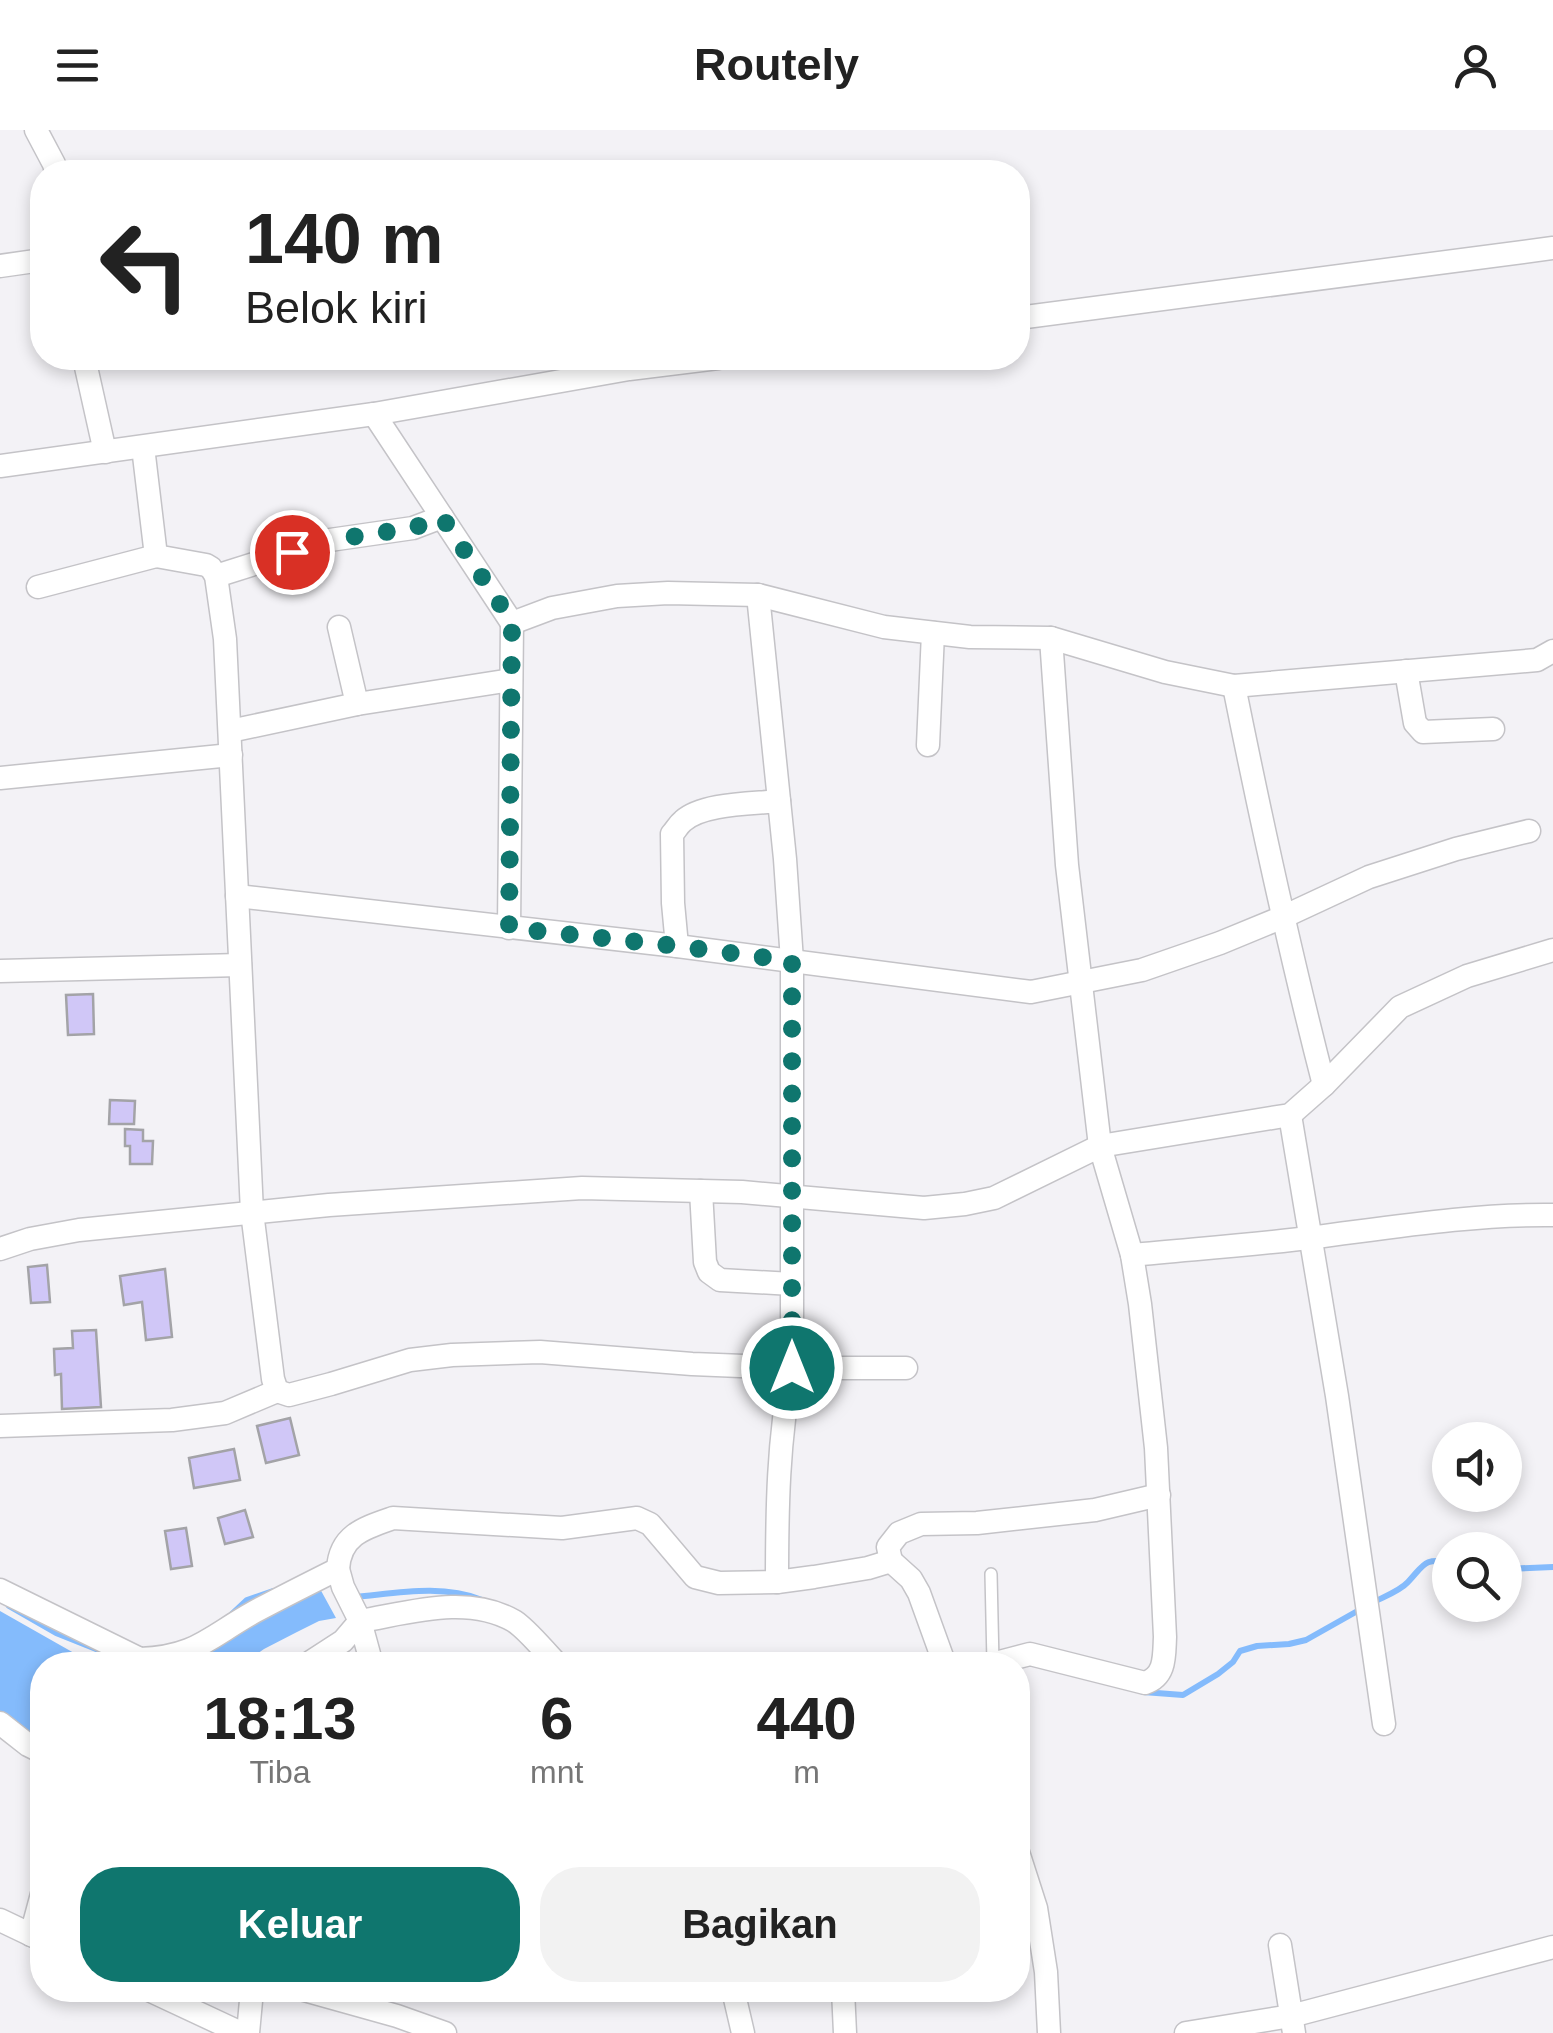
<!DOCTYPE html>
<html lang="id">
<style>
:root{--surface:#fff;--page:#f2f2f2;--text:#222;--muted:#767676;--accent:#0f766e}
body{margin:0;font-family:Arial,sans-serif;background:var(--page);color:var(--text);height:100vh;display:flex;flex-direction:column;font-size:38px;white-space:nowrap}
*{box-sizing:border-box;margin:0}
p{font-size:32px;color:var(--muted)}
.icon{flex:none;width:55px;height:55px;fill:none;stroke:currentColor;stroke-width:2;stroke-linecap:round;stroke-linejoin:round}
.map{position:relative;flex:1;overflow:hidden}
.details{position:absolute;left:30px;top:1522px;width:1000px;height:350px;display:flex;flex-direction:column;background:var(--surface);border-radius:40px;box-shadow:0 5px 15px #0003}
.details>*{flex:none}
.hud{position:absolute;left:30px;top:30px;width:1000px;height:210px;border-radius:40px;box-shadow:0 5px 15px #0003;background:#fff;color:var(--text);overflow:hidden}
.fabs{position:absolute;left:1432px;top:1292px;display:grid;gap:20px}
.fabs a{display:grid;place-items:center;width:90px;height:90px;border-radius:50%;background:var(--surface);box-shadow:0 5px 15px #0003;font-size:50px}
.pin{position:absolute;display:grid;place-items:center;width:85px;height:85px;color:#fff;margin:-42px;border:5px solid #fff;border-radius:50%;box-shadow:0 2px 10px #0007}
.me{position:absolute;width:110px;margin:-55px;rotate:0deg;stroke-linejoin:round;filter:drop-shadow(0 0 8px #0008)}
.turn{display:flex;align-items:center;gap:35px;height:210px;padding:0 50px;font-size:45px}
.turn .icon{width:130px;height:130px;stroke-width:2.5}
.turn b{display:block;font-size:70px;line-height:85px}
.eta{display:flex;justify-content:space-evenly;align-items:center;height:170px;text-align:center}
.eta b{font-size:60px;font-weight:600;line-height:70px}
.primary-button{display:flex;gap:20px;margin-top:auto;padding:20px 50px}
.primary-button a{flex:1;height:115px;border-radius:40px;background:var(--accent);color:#fff;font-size:40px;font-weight:600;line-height:115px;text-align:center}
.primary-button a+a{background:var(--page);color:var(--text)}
header{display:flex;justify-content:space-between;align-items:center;height:130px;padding:0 50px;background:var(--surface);font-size:45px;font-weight:600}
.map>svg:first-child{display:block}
.water{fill:#84bbfc}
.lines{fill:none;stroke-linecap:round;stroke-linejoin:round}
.stream{stroke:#84bbfc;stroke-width:6}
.building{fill:#d0c7f7;stroke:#a3a3a7;stroke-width:2.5}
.service-casing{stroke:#c4c3c7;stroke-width:14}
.minor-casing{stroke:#c4c3c7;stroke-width:25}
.service{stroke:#fff;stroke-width:11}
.minor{stroke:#fff;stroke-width:22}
.route{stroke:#0f766e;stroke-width:18;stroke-dasharray:0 32.4}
</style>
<header><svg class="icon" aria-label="menu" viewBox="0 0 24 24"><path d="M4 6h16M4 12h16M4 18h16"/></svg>Routely<svg class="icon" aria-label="person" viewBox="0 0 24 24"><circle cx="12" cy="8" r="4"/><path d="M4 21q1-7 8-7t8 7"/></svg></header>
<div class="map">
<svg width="1553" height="1903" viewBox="0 0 1553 1903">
<rect width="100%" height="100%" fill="#f3f2f6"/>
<g class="water">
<path d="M319 1457 336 1488 319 1491 297 1502 264 1519 241 1535H150Z"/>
<path d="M0 1481 74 1523 108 1535H42V1614L0 1584Z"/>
</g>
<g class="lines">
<g class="stream">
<path d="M1505 1439 1553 1437"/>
<path d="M356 1467C398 1463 442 1454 482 1470"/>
<path d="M1372 1473C1383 1467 1400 1461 1408 1452 1425 1434 1423 1428 1450 1432"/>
<path d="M9 1476 56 1503 96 1519"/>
<path d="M232 1484 247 1470 273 1461"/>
<path d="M1143 1562 1183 1565 1218 1544 1233 1532 1240 1521 1257 1516 1289 1514 1306 1510 1361 1479"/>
</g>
</g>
<g class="building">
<path d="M93 864 94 904 68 905 66 865Z"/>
<path d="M110 970 135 971 134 994H109Z"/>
<path d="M125 999 143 1000V1011H153L152 1034H130V1016H125Z"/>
<path d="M47 1135 50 1172 31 1173 28 1137Z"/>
<path d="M165 1139 172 1207 146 1210 142 1172 124 1175 120 1146Z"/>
<path d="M96 1200 101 1277 62 1279 61 1244 55 1245 54 1219 73 1218 72 1201Z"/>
<path d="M290 1288 299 1325 266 1333 257 1296Z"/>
<path d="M234 1319 240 1350 194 1358 189 1328Z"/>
<path d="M245 1380 253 1407 225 1414 218 1388Z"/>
<path d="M186 1398 192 1436 171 1439 165 1401Z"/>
</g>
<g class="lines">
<g class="service-casing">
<path id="service" d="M991 1444 993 1533"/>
</g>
<g class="minor-casing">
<g id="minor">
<path d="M36 0 54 34 56 42"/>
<path d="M0 136 42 130"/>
<path d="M1018 188 1553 118"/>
<path d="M84 228 105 322"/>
<path d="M374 284 512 493 552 478 617 466 668 463 758 465 884 497 970 507 1051 508 1165 542 1234 556 1537 530 1553 521"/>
<path d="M143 317 156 426 206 435 211 438 216 446 225 509 252 1082 273 1249 277 1261 289 1265 331 1254 410 1230 452 1225 540 1222 692 1234 792 1238V831L785 729 758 465"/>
<path d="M0 336 374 284 629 239 718 228"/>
<path d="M216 446 330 410 413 398 442 387"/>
<path d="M38 457 156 426"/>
<path d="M1406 541 1415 593 1423 602 1493 599"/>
<path d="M1234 556C1261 690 1290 823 1324 955"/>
<path d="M357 574 511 550"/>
<path d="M230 601 357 574 339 497"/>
<path d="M928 615 933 503"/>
<path d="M0 648 231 625"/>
<path d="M237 766 677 816 1031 862 1142 840 1220 813 1283 787 1369 747 1456 719 1529 701"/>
<path d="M509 798 512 493"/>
<path d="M677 816 673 773 672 704C676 700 678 695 683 691 703 673 752 674 779 671"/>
<path d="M0 841 240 835"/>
<path d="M1290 985 1337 1266 1384 1594"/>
<path d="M701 1061 705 1132 709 1142 720 1150 792 1154"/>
<path d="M0 1119 30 1109 79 1100 329 1075 582 1058 742 1062 924 1078 965 1074 994 1068 1100 1016 1290 985 1324 955 1400 877 1467 846 1553 820"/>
<path d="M1132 1125C1193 1119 1255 1115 1316 1107 1394 1097 1474 1084 1553 1085"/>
<path d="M0 1296 172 1290 225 1283 277 1261"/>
<path d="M891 1431 888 1417 899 1403 921 1394 977 1393 1095 1380 1159 1365"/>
<path d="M338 1439 343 1457 360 1491C409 1483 467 1464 514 1491 528 1500 545 1522 558 1535"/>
<path d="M777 1452C777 1379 778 1309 792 1238H906"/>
<path d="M0 1460 140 1529C196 1527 209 1507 254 1482 282 1467 310 1453 338 1439 340 1405 364 1398 393 1388L562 1398 637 1388 650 1394 695 1447 719 1453 777 1452 814 1447 868 1438 891 1431 911 1449 919 1463 945 1535"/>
<path d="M306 1535 343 1511 360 1491 372 1535"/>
<path d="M988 1535 1030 1524 1145 1553C1166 1546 1164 1526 1165 1507L1156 1318 1140 1174 1132 1125 1100 1016 1067 735 1051 508"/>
<path d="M0 1593 28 1615 42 1622"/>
<path d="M1018 1722 1036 1778 1046 1842 1049 1903"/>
<path d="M0 1790 42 1810"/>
<path d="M31 1805 42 1764"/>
<path d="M1280 1815 1294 1903"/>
<path d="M149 1860 241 1903"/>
<path d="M304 1860 397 1886 445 1903"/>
<path d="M733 1860 743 1903"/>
<path d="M843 1860 845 1903"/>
<path d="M248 1903 252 1860"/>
<path d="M1186 1903 1291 1886 1553 1817"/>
</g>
</g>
<use href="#service" class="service"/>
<use href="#minor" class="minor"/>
</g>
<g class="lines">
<path class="route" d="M292 422 330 410 413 398 442 387 512 492 509 798 677 816 792 831V1238"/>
</g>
</svg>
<div class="fabs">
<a><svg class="icon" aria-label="sound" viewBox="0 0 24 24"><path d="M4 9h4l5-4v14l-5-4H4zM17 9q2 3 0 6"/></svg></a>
<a><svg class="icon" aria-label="search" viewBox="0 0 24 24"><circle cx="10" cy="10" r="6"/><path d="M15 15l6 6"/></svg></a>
</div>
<div class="pin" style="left:292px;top:422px;background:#d93025"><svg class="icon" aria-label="arrive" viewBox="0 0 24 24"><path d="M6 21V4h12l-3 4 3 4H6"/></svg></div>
<svg class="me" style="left:792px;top:1238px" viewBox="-20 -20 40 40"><circle r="17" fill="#0f766e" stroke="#fff" stroke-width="3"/><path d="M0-11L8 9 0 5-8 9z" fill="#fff"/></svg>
<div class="hud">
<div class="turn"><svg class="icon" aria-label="left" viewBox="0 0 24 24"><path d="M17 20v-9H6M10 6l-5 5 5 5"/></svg><div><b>140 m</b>Belok kiri</div></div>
</div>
<section class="details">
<div class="eta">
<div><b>18:13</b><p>Tiba</p></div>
<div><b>6</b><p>mnt</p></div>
<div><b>440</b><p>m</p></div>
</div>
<div class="primary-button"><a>Keluar</a><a>Bagikan</a></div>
</section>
</div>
